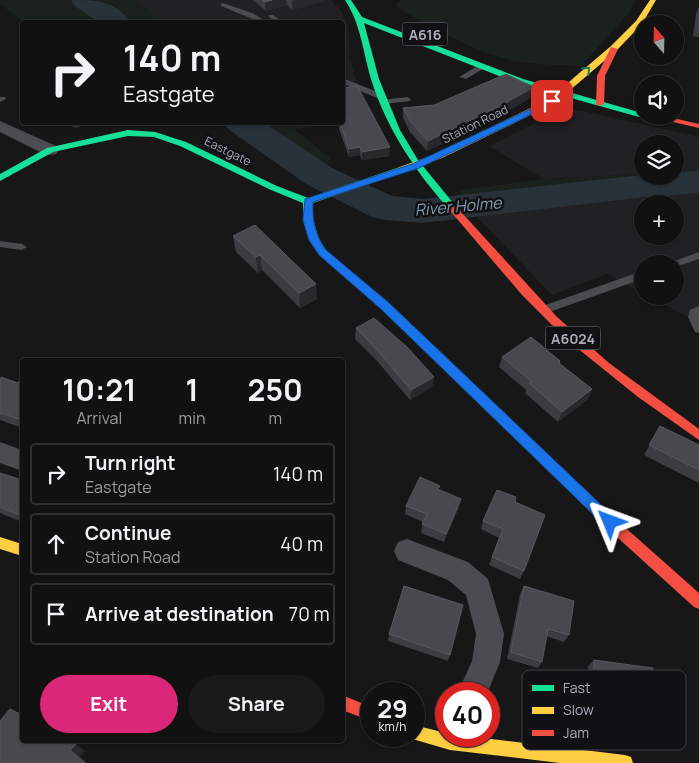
<!DOCTYPE html>
<meta charset="utf-8">
<style>
:root{--surface:#111;--page:#1a1a1a;--text:#f1f3f6;--muted:#9c9d9f;--line:#303131;--accent:#db2777}
body{margin:0;font-family:Manrope,sans-serif;background:var(--page);color:var(--text);height:100vh;display:flex;flex-direction:column;font-size:19px;white-space:nowrap}
*{box-sizing:border-box;margin:0}
p{font-size:16px;color:var(--muted)}
.icon{flex:none;width:28px;height:28px;fill:none;stroke:currentColor;stroke-width:2;stroke-linecap:round;stroke-linejoin:round}
.map{position:relative;flex:1;overflow:hidden}
.details{position:absolute;left:20px;top:358px;width:325px;height:385px;display:flex;flex-direction:column;background:var(--surface);border-radius:5px;box-shadow:0 1px 4px #0004,0 0 0 1px var(--line)}
.details>*{flex:none}
.guide{position:absolute;left:20px;top:20px;width:325px;height:105px;border-radius:5px;box-shadow:0 1px 4px #0004,0 0 0 1px var(--line);background:#111;color:var(--text);overflow:hidden}
.needle{width:32px;rotate:340deg}
.fabs{position:absolute;left:634px;top:15px;display:grid;gap:10px}
.fabs a{display:grid;place-items:center;width:50px;height:50px;border-radius:50%;background:var(--surface);box-shadow:0 1px 4px #0004,0 0 0 1px var(--line);font-size:25px}
.speed{position:absolute;left:360px;top:682px;display:flex;gap:10px;font-size:25px;font-weight:700;text-align:center}
.speed>*{display:grid;place-content:center;width:65px;height:65px;border-radius:50%;background:var(--surface);box-shadow:0 1px 4px #0004,0 0 0 1px var(--line);line-height:1}
.speed small{font-size:12px;font-weight:400}
.speed .limit{border:8px solid #d22;background:#fff;color:#111}
.pin{position:absolute;display:grid;place-items:center;width:42px;height:42px;color:#fff;margin:-21px;border-radius:10px;box-shadow:0 2px 8px #0006}
.me{position:absolute;width:55px;margin:-28px;rotate:314deg;stroke-linejoin:round;filter:drop-shadow(0 0 4px #0008)}
.turn{display:flex;align-items:center;gap:18px;height:105px;padding:0 20px;font-size:22px}
.turn .icon{width:65px;height:65px;stroke-width:2.5}
.turn b{display:block;font-size:35px;line-height:42px}
.eta{display:flex;justify-content:space-evenly;align-items:center;height:85px;text-align:center}
.eta b{font-size:30px;font-weight:700;line-height:35px}
.action{display:flex;gap:10px;margin-top:auto;padding:10px 20px}
.action a{flex:1;height:58px;border-radius:30px;background:var(--accent);color:#fff;font-size:20px;font-weight:700;line-height:58px;text-align:center}
.action a+a{background:var(--page);color:var(--text)}
ul{padding:0;list-style:none}
li{display:flex;align-items:center;gap:15px;height:62px;margin:0 10px 8px;padding:0 10px;border:2px solid var(--line);border-radius:5px}
li div{flex:1}
li b{display:block;font-size:19px}
li em{font-style:normal}
.map>svg:first-child{display:block}
.built{fill:#212124;fill-rule:evenodd}
.green{fill:#1b211c}
.lines{fill:none;stroke-linecap:round;stroke-linejoin:round}
.river{fill:#2a3239;fill-rule:evenodd}
.lane{fill:#4b4c50;fill-rule:evenodd}
.street{fill:#4b4c50;fill-rule:evenodd}
.fast{fill:#16e098;fill-rule:evenodd}
.slow{fill:#ffcf43;fill-rule:evenodd}
.jam{fill:#f24e42;fill-rule:evenodd}
.wall{fill:#3c3d40}
.shaded-wall{fill:#28292a}
.building{fill:#48494d;stroke:#57595e}
.oneway{stroke:#14835c}
.route{fill:#1a73e8;stroke:#114b97}
.labels{text-anchor:middle;dominant-baseline:central;stroke-width:5;stroke-linejoin:round;paint-order:stroke}
.far-street-label{font-size:12px;fill:#a8adb8;stroke:#111113}
.shield{fill:#111113;stroke:#7b7e86;stroke-width:1}
.shield-label{font-size:14px;font-weight:bold;fill:#a8adb8}
.water-label{font-size:16px;font-style:italic;fill:#7f9bb3;stroke:#111113}
.key{fill:#111113;stroke:#3e4045;stroke-width:1}
.key-label{font-size:14px;fill:#a8adb8}
</style>
<div class="map">
<svg width="699" height="763" viewBox="0 0 699 763">
<rect width="100%" height="100%" fill="#171717"/>
<g class="built">
<path d="M134 0H331L341 11 348 26 350 58 355 78 376 118 295 129 287 123 342 122V22H162Z"/>
<path d="M563 109 587 112 699 137V171L675 172V144H642V174L544 179 489 146Z"/>
<path d="M699 189V323L649 296H675V264H642V293L607 274 552 295 475 215 626 196ZM642 204H675V236H642Z"/>
</g>
<g class="green">
<path d="M0 0H134L162 22H24L0 4Z"/>
<path d="M401 0H636L628 14 581 66C560 65 537 65 516 61 479 55 428 25 395 6Z"/>
<path d="M227 123H287L331 159 310 182 238 133Z"/>
<path d="M699 171V189L626 196 475 215 459 190 544 179 642 174V176H675V172Z"/>
</g>
<g class="lines">
<g class="river">
<path d="M71 0C96 0 114 0 130 22H98L75 6Z"/>
<path d="M224 122H263L332 168 392 196 423 199 642 175 675 176V172L699 171V193L645 197 423 223 385 220 372 217 306 184 228 129Z"/>
</g>
<g class="lane">
<path d="M223 3 252 13 268 22C258 23 232 10 221 6V4Z"/>
<path d="M269 15H273L283 22H275L269 17Z"/>
<path d="M481 64 488 66 466 79 459 77Z"/>
<path d="M342 78 383 94 384 96 377 98 342 83Z"/>
<path d="M0 97H5L6 99 0 102Z"/>
<path d="M407 97 411 99 410 101 383 104 379 102 383 100Z"/>
<path d="M0 241 22 244 27 247 22 250 0 247Z"/>
<path d="M699 252V259L675 267V264H670L672 262Z"/>
<path d="M642 271V279L544 314 539 310 540 307Z"/>
<path d="M699 306V333L695 332 688 317 690 310Z"/>
</g>
<g class="street">
<path d="M0 121 56 146 59 150 56 154 50 155 44 154 0 132Z"/>
<path d="M0 442 22 450V471L0 463Z"/>
<path d="M407 539 468 562 488 579 504 634 500 662 487 694H457L472 661 476 634 466 595 448 580 398 560 394 551 398 542Z"/>
</g>
<g class="fast">
<path d="M345 0H351L362 17 523 79 642 113V116H645L639 117 517 83 364 23 379 79 400 130 418 160 454 204 449 207 446 206C413 168 386 127 371 79 363 52 361 24 345 0Z"/>
<path d="M128 130 155 132 186 142 277 186 308 198 397 168H403V172L313 203V220L319 239 326 251 389 303 472 382 474 385 472 388H464L381 309 320 255 309 240 303 220V203L271 190 180 146 154 137 128 136 53 152 0 181V174L47 148Z"/>
</g>
<g class="slow">
<path d="M650 0H656L642 24 617 50 555 103 442 158 403 172H397V168L436 154 549 99 611 46 636 21Z"/>
<path d="M0 537 22 544V556L0 549Z"/>
<path d="M414 725 446 733V736H466L625 755 631 757 633 763H560L450 750 409 738 408 736H414Z"/>
</g>
<g class="jam">
<path d="M611 47 618 49 605 76 604 104 600 106 596 104 597 76Z"/>
<path d="M647 116H664L699 124V128Z"/>
<path d="M449 201 452 202 557 317 609 363 699 429V440L638 397 566 339 522 295 446 206 444 204Z"/>
<path d="M468 380 472 382 628 530 699 593V609L694 607 618 538 464 388 462 385 464 382Z"/>
<path d="M342 695 371 707V721L342 710Z"/>
</g>
</g>
<g class="wall">
<path d="M253 0H323V1L292 10 287 5 266 11Z"/>
<path d="M699 6V37L693 36 696 14Z"/>
<path d="M534 87 532 97 498 117 427 151 410 132 403 118V108L434 105Z"/>
<path d="M342 88 390 147 389 156 362 160 360 155 349 157 339 129V122H342L343 120 342 118Z"/>
<path d="M61 122H86L77 128Z"/>
<path d="M255 225 317 299 300 308 262 270 258 273 236 252 233 236Z"/>
<path d="M356 328 434 377 432 387 410 400 378 362 355 339Z"/>
<path d="M502 357 560 361 559 364 592 389 588 399 558 422 525 393 526 390 499 367Z"/>
<path d="M0 379 18 383 22 380V428L0 420Z"/>
<path d="M660 426 699 445V483L644 455Z"/>
<path d="M0 473 22 480V522L0 513Z"/>
<path d="M439 490 459 507 444 542 421 533 423 522 405 514 406 506Z"/>
<path d="M515 502 524 571 520 579 489 565 499 538 481 529 483 521Z"/>
<path d="M524 586 569 635 564 642 546 636 542 662 538 668 507 659 520 594Z"/>
<path d="M389 634 450 655 448 661 388 641Z"/>
<path d="M594 660 654 710 646 715 588 706V666Z"/>
</g>
<g class="shaded-wall">
<path d="M272 0H286L287 5 266 11 265 2Z"/>
<path d="M295 0H323V1L292 10V1Z"/>
<path d="M534 87 532 97 498 117 427 151 428 141Z"/>
<path d="M75 122H86L77 128Z"/>
<path d="M360 147V155L349 157V149Z"/>
<path d="M390 147 389 156 362 160V152Z"/>
<path d="M260 255 262 270 258 273 256 257Z"/>
<path d="M316 284 317 299 300 308 299 293Z"/>
<path d="M434 377 432 387 410 400 411 390Z"/>
<path d="M592 389 588 399 558 422 562 412Z"/>
<path d="M461 499 459 507 444 542 446 534Z"/>
<path d="M76 744 85 751 80 756 88 763H85L70 750Z"/>
</g>
<g class="building">
<path d="M262 0H272L265 2Z"/>
<path d="M506 74 534 87 500 106 428 141 411 122 403 108 434 105Z"/>
<path d="M357 86 390 147 362 152 360 147 349 149 340 122H342V120L347 119 342 110V88Z"/>
<path d="M255 225 316 284 299 293 260 255 256 257 233 236Z"/>
<path d="M374 318 408 348 434 377 411 390 379 352 356 328Z"/>
<path d="M531 337 560 361 559 363 592 389 562 412 529 383 532 382 502 357Z"/>
<path d="M1 377 18 383 20 380H22V420L0 413V379Z"/>
<path d="M660 426 699 445V470L649 445Z"/>
<path d="M0 473 22 480V516L0 507Z"/>
<path d="M420 477 440 486 438 489 461 499 446 534 422 524 427 514 406 506Z"/>
<path d="M497 490 516 497 515 502 545 515 524 571 492 557 503 529 483 521Z"/>
<path d="M404 586 463 605 450 655 389 634Z"/>
<path d="M524 586 574 601 569 635 548 629 542 662 511 652Z"/>
<path d="M594 660 653 668 654 710 594 700Z"/>
<path d="M10 709 22 715V740H70L76 744 70 750 85 763H0V721Z"/>
</g>
<defs><path id="oneway-chevron" d="M-2-3.5L2.5 0L-2 3.5" fill="none" stroke-width="1.6" stroke-linecap="round" stroke-linejoin="round" transform="scale(1.25)"/></defs>
<use class="oneway" href="#oneway-chevron" transform="translate(587 70) rotate(-44)"/>
<path class="route" d="M552 99 555 100V103L419 168 313 202C312 221 315 235 326 250L389 303 615 518 617 522 615 527 610 528 606 527 381 309 319 255 309 240 303 220 305 199 412 164Z"/>
<g class="labels">
<g class="far-street-label">
<text transform="translate(475 124) rotate(-26)">Station Road</text>
<text transform="translate(228 151) rotate(26)">Eastgate</text>
</g>
<g class="shield">
<rect x="402.5" y="22.5" width="45" height="23" rx="4"/>
<rect x="545.5" y="326.5" width="55" height="23" rx="4"/>
</g>
<g class="shield-label">
<text x="425" y="34">A616</text>
<text x="573" y="338">A6024</text>
</g>
<g class="water-label">
<text transform="translate(458 206) rotate(-5)">River Holme</text>
</g>
</g>
<rect x="522" y="670" width="164" height="80" rx="8" class="key"/>
<rect x="532" y="685" width="22" height="6" fill="#16e098"/>
<rect x="532" y="707" width="22" height="7" fill="#ffcf43"/>
<rect x="532" y="730" width="22" height="6" fill="#f24e42"/>
<g class="key-label">
<text x="563" y="693">Fast</text>
<text x="563" y="715">Slow</text>
<text x="563" y="738">Jam</text>
</g>
</svg>
<div class="fabs">
<a><svg class="needle" viewBox="-14 -14 28 28"><path d="M0-13l5 13h-10z" fill="#e53935"/><path d="M0 13l5-13h-10z" fill="#9c9d9f"/></svg></a>
<a><svg class="icon" aria-label="sound" viewBox="0 0 24 24"><path d="M4 9h4l5-4v14l-5-4H4zM17 9q2 3 0 6"/></svg></a>
<a><svg class="icon" aria-label="layers" viewBox="0 0 24 24"><path d="M12 4l9 5-9 5-9-5zM3 14l9 5 9-5"/></svg></a>
<a>+</a>
<a>−</a>
</div>
<div class="speed"><div>29<small>km/h</small></div><div class="limit">40</div></div>
<div class="pin" style="left:552px;top:101px;background:#d93025"><svg class="icon" aria-label="arrive" viewBox="0 0 24 24"><path d="M6 21V4h12l-3 4 3 4H6"/></svg></div>
<svg class="me" style="left:610px;top:522px" viewBox="-20 -20 40 40"><path d="M0-17L14 15 0 8-14 15z" fill="#1a73e8" stroke="#fff" stroke-width="4"/></svg>
<div class="guide">
<div class="turn"><svg class="icon" aria-label="right" viewBox="0 0 24 24"><path d="M7 20v-9h11M14 6l5 5-5 5"/></svg><div><b>140 m</b>Eastgate</div></div>
</div>
<section class="details">
<div class="eta">
<div><b>10:21</b><p>Arrival</p></div>
<div><b>1</b><p>min</p></div>
<div><b>250</b><p>m</p></div>
</div>
<ul>
<li><svg class="icon" aria-label="right" viewBox="0 0 24 24"><path d="M7 20v-9h11M14 6l5 5-5 5"/></svg><div><b>Turn right</b><p>Eastgate</p></div><em>140 m</em></li>
<li><svg class="icon" aria-label="ahead" viewBox="0 0 24 24"><path d="M12 20V5M6 11l6-6 6 6"/></svg><div><b>Continue</b><p>Station Road</p></div><em>40 m</em></li>
<li><svg class="icon" aria-label="arrive" viewBox="0 0 24 24"><path d="M6 21V4h12l-3 4 3 4H6"/></svg><div><b>Arrive at destination</b></div><em>70 m</em></li>
</ul>
<div class="action"><a>Exit</a><a>Share</a></div>
</section>
</div>
